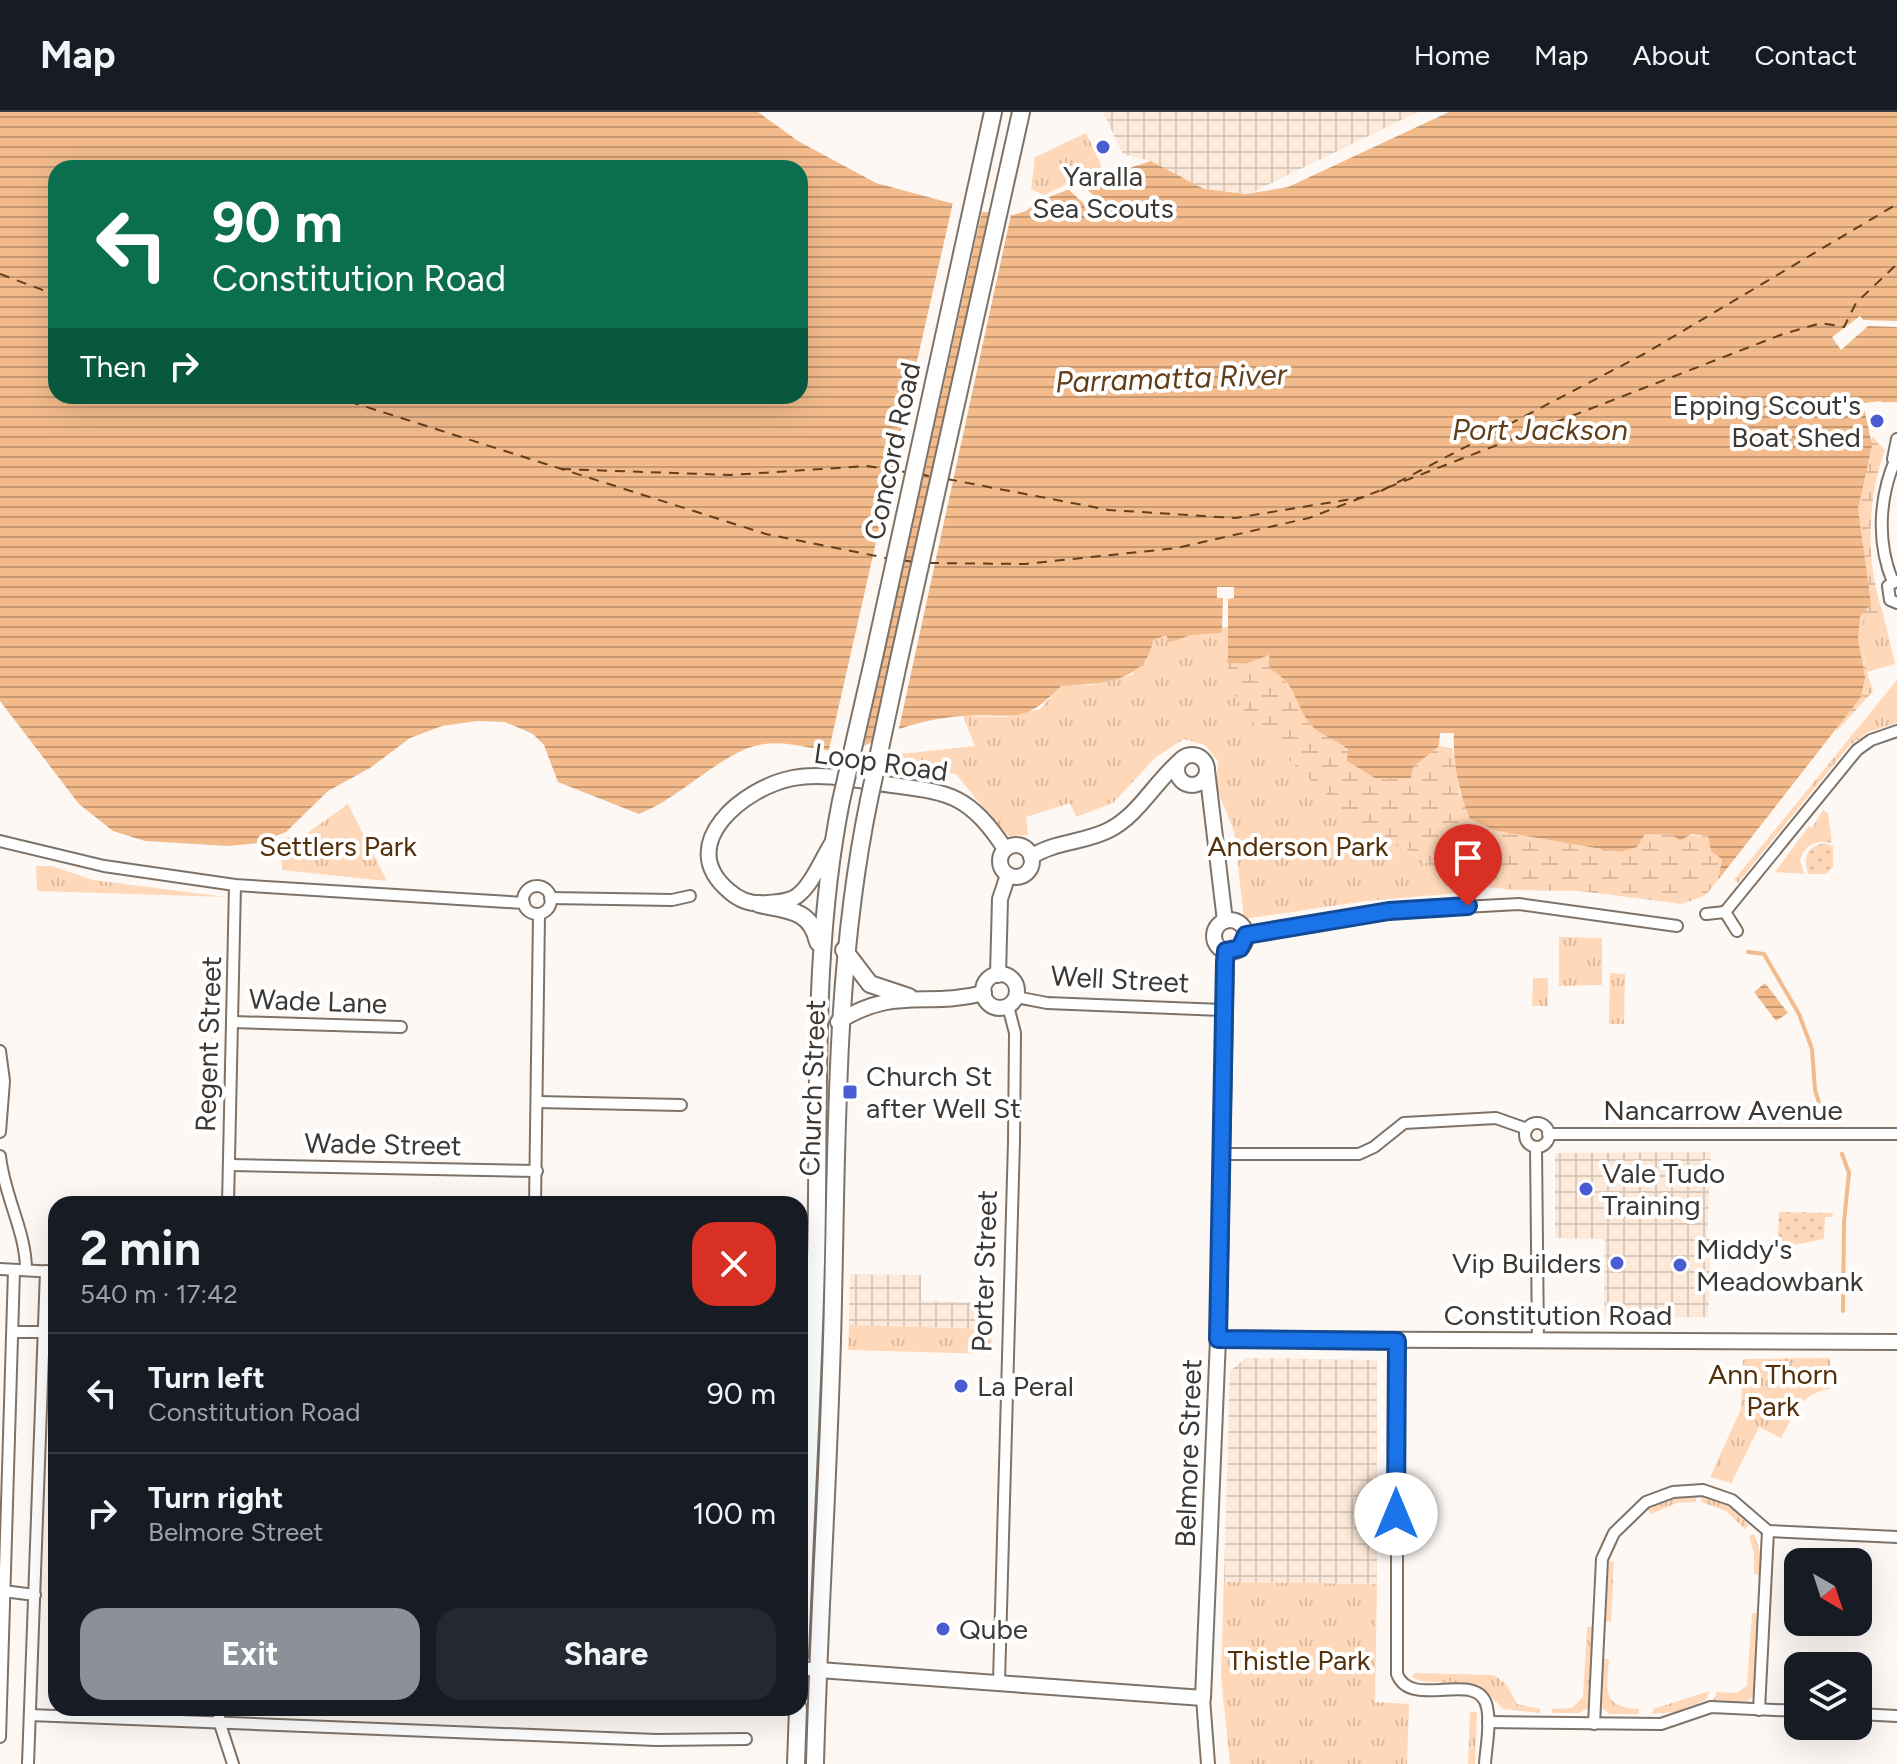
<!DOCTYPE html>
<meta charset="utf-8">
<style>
:root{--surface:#171b24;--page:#242831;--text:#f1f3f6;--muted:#9ea1a6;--line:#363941;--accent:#8c9099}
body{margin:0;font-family:Figtree,sans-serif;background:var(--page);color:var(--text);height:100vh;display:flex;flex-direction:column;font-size:30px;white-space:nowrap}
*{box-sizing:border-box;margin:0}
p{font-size:26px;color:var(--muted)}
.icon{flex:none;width:44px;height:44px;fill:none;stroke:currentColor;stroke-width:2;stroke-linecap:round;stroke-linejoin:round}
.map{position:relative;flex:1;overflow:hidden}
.sheet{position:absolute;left:48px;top:1084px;width:760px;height:520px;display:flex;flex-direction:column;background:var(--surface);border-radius:24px;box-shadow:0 8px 32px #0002}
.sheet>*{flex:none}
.hud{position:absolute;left:48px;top:48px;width:760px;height:244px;border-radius:24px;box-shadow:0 8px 32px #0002;background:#0b6e4f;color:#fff;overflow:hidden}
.needle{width:52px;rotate:141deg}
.tools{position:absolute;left:1784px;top:1436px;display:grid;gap:16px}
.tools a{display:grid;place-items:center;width:88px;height:88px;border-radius:16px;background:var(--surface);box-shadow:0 8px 32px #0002;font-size:40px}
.pin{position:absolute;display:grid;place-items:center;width:68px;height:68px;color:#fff;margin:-82px -34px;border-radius:50% 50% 50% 0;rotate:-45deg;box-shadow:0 0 8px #0007}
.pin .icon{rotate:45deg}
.me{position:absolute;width:88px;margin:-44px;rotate:0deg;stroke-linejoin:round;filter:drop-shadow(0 0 6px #0008)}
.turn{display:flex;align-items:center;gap:28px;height:168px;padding:0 32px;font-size:36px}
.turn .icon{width:104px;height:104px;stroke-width:2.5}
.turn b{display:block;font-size:56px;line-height:68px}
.then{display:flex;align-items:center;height:76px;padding:0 32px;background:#0003;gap:16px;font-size:30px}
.round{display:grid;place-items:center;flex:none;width:84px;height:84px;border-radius:24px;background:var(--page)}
.head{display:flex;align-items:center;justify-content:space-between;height:136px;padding:0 32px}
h1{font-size:48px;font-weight:700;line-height:60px}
.cta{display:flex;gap:16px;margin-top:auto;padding:16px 32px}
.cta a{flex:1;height:92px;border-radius:24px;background:var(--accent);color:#fff;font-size:32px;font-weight:700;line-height:92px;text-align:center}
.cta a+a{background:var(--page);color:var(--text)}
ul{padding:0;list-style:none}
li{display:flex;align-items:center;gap:24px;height:120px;padding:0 32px;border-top:2px solid var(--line)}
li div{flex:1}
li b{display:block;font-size:30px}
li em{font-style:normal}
header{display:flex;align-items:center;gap:48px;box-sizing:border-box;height:112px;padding:0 40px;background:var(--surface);border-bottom:2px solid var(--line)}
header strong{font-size:38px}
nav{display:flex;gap:44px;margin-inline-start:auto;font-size:28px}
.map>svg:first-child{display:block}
.industrial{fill:url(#industrial-grid)}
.grass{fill:url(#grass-tufts)}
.wetland{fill:url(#wetland-marsh)}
.garden{fill:url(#garden-dots)}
.water{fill:url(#water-rules);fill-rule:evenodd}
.pier{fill:#fef8f4}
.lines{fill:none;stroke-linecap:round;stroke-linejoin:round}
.stream{stroke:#f3bb8c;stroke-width:4}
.ferry{stroke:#633e1b;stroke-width:2;stroke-dasharray:10 8;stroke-linecap:butt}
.minor-casing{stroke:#7e7369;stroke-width:14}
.tertiary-casing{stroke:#7e7369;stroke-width:16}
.secondary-casing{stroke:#7e7369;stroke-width:18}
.trunk-casing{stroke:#7e7369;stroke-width:20}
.minor{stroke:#fff;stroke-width:10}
.tertiary{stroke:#fff;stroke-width:12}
.secondary{stroke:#fff;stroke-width:14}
.trunk{stroke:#fff;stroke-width:16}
.trunk-bridge-casing{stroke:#7e7369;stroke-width:20;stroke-linecap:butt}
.trunk-bridge{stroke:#fff;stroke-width:16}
.route-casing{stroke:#114b97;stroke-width:20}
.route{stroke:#1a73e8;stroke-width:14}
.poi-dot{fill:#495cd1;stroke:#fff;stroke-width:3}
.labels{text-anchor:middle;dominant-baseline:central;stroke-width:8;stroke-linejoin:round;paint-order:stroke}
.poi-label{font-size:28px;fill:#3d3834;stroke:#fff;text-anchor:start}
.street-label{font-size:28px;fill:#3d3834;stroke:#fff}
.park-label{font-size:28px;fill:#54300b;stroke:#fff}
.water-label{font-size:30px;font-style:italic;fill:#633e1b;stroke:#fff}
</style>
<header>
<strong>Map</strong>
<nav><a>Home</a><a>Map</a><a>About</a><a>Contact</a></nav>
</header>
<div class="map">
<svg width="1897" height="1652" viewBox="0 0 1897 1652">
<defs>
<pattern id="industrial-grid" width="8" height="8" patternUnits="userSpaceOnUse" patternTransform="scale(2)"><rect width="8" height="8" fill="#fce9d9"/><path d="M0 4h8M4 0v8" fill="none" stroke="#d9c9bb"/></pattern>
<pattern id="grass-tufts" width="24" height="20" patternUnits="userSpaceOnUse" patternTransform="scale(2)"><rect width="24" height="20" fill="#fed8b9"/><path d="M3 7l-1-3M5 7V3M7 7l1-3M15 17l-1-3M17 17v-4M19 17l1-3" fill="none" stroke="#dbbaa0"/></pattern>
<pattern id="wetland-marsh" width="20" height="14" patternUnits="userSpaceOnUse" patternTransform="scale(2)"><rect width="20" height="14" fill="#fed8b9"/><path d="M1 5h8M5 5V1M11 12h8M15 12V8" fill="none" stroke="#dbbaa0"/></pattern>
<pattern id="garden-dots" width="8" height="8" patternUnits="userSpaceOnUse" patternTransform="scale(2)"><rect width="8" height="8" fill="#fed8b9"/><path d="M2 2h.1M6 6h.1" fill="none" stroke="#dbbaa0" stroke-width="1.8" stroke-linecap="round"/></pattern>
<pattern id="water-rules" width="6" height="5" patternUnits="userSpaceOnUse" patternTransform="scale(2)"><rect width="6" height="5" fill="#f3bb8c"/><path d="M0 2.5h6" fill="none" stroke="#c69973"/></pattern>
</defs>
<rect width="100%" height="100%" fill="#fef8f4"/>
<g class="industrial">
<path d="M1103 0H1418L1249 82 1204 77 1151 49 1123 42Z"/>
<path d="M1711 1040 1707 1126 1711 1127 1708 1205 1604 1206 1605 1127 1555 1126V1041Z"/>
<path d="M850 1162 921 1163V1189L992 1191V1217L849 1213Z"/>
<path d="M1246 1246 1377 1248V1472L1224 1470 1230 1259Z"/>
</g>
<g class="grass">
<path d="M1086 21 1102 55 1044 83 1031 77 1035 45Z"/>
<path d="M1872 501H1883L1895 552 1867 560 1861 528 1863 506Z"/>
<path d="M1221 515H1228L1230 559C1298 634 1363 727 1459 767L1460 781 1366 789 1244 807 1234 719 1216 675 1218 649 1205 633 1184 627 1156 645 1113 691 1076 705 1070 691 1026 705 1028 723 1009 724 1002 719 956 662 888 656 891 643 975 634 963 604 1007 605 1040 597 1062 573H1091L1132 563 1152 528 1166 522 1170 529 1191 523 1221 521Z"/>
<path d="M1897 568V611L1868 620 1848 635 1738 771 1734 768Z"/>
<path d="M348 692 387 769 282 758 281 726 303 724Z"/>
<path d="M1823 698 1828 701 1832 731C1816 728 1806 731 1800 748L1804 762 1775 760 1809 714 1812 716Z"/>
<path d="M36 754H52L93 768 226 785 37 779Z"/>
<path d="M1559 825 1602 826V873L1559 874Z"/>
<path d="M1610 861 1625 862 1624 912H1609Z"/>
<path d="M1533 866H1548V894H1532Z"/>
<path d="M849 1213 992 1217 991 1242 848 1238Z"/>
<path d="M1830 1246V1277C1802 1280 1794 1303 1781 1326L1759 1315 1731 1371 1710 1365 1741 1297 1743 1247Z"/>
<path d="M1702 1384 1732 1396 1749 1413 1745 1417 1726 1399 1701 1390Z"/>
<path d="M1696 1385V1390L1677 1391 1651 1402 1647 1397 1676 1386Z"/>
<path d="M1754 1422 1760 1440V1463L1754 1462V1441L1749 1424Z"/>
<path d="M1609 1449 1614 1450 1611 1510 1605 1509Z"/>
<path d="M1224 1470 1377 1472 1375 1590 1409 1592 1407 1652H1230L1221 1565Z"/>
<path d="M1752 1501H1758L1753 1585 1746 1590 1713 1588 1717 1580 1736 1581 1747 1574Z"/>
<path d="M1587 1515H1593L1588 1596 1579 1601H1552V1597L1572 1596 1583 1585Z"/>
<path d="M1603 1547H1609C1607 1577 1601 1596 1639 1597V1602H1610L1602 1596Z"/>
<path d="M1415 1561 1494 1563 1506 1572 1517 1592 1540 1597V1601L1503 1597 1479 1573 1421 1569 1412 1565Z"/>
<path d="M1710 1579 1706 1588 1675 1600 1652 1602 1653 1597Z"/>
<path d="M1470 1600H1477L1475 1652H1468Z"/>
</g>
<g class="wetland">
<path d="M1873 325 1885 338C1867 387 1865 450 1883 501L1863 506C1859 530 1865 555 1873 579L1837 619 1834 597 1859 338Z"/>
<path d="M1269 543 1314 616 1341 632 1375 666H1411L1413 655 1439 634 1452 636 1460 682 1497 719 1619 740 1645 722 1708 724 1722 747 1718 768 1706 783 1682 792 1580 779 1515 778 1487 775 1437 758 1366 711H1355C1312 661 1229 614 1228 551L1245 552Z"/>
</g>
<g class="garden">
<path d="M1824 731 1833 734V755L1826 762H1808C1804 747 1804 736 1824 731Z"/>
<path d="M1779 1100 1833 1101 1832 1105H1825L1824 1127 1793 1133 1778 1128Z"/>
</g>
<g class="water">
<path d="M0 0H758L798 29 876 71 984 100 1013 103 1026 99 1039 89 1090 69 1151 49 1204 77 1246 82 1288 75 1449 0H1897V290L1863 291 1872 333 1858 397 1871 492 1860 504 1858 528 1865 565 1861 585 1718 768 1722 747 1711 739 1708 724 1691 722 1680 729 1673 723 1645 722 1637 735 1619 740 1497 719 1470 707C1459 680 1452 650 1454 621H1440L1439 634 1413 655 1411 666H1375L1347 649 1348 638C1337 627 1321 624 1311 613 1295 593 1295 570 1271 558L1269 543 1245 552 1228 551V515H1222L1221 521 1191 523 1170 530 1166 523 1153 528C1147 571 1096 573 1062 573 1021 616 1014 600 963 604 941 605 916 611 896 618 881 623 867 635 852 638 815 644 783 620 743 638 705 656 678 686 639 702L558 670 544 633 533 622 505 610 477 609 442 614 410 626 370 656 328 679 286 720 258 731 228 734 145 729 113 719 79 692 0 589ZM56 56H800V284H56Z"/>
<path d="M1765 871 1788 901 1776 909 1754 880Z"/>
</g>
<g class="pier">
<path d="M1079 70 1103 92 1095 102 1067 76Z"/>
<path d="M954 86 983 95 863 638 832 643 828 642Z"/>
<path d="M990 96 1012 98 898 621 872 634Z"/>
<path d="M1860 204 1863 208 1897 209V215L1868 214 1841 238 1832 225Z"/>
<path d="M1881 289 1883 296 1867 294 1868 298 1834 306 1833 295Z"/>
<path d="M1217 475H1234V486L1228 487V515H1222L1223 486H1217Z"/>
</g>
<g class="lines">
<g class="stream">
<path d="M1748 840 1764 842 1799 902 1812 937 1815 978 1823 1003"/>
<path d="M1842 1042 1849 1061 1844 1110 1843 1199"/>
</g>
<g class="ferry">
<path d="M0 162 56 183"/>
<path d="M332 284 766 422 886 446"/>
<path d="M561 357 730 363 867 354 905 360"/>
<path d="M919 362 933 365"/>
<path d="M947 367 1109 398 1235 406 1364 385"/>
<path d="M1381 379 1644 242 1897 92"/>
<path d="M901 448 914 450"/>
<path d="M929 451 1025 452 1177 436 1309 406 1783 222 1821 211 1844 215 1856 191 1897 152"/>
</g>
<g class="minor-casing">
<g id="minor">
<path d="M1893 347 1897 327"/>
<path d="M1896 469 1888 474 1890 488 1897 491"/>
<path d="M1893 470C1876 430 1879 383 1897 344"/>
<path d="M0 729 104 754 235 773 524 791"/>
<circle cx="537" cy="788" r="14"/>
<path d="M550 786 672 788 690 784"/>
<path d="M1706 802 1725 800"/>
<path d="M1737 819 1725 800 1857 638 1871 628 1897 619"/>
<path d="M1246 823 1389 799 1519 792 1677 814"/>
<path d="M1016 885 1047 891 1222 898"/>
<path d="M233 910 401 915"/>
<path d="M0 939 4 969 0 1020"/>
<path d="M537 990 681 993"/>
<circle cx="1537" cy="1023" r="12"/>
<path d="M1548 1022H1897"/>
<path d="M1536 1035 1538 1230"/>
<path d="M1224 1042H1359L1374 1035 1404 1011 1496 1006 1527 1017"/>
<path d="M0 1044C4 1084 26 1119 26 1158"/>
<path d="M229 1053 537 1059"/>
<path d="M228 1092 235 773"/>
<path d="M535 1092 539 803"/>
<path d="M800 1150H816"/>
<path d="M0 1157 56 1160"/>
<path d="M15 1220H45"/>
<path d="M1397 1229V1562C1411 1599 1479 1556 1487 1595 1491 1613 1486 1635 1485 1652"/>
<path d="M3 1479 35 1483"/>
<path d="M999 1570 1014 1029 1015 921 1008 894"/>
<path d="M219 1596V1609L233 1652"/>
<path d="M1759 1598 1768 1419"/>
<path d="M1858 1602 1897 1604"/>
<path d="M30 1603 656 1628 746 1627"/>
<path d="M1488 1610 1661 1612 1711 1595 1798 1599"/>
<path d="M1594 1612 1602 1447 1614 1421 1646 1390 1673 1380 1703 1378 1732 1388 1768 1419 1897 1425"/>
<path d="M0 1625 14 1158"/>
<path d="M28 1652 46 1159"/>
</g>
</g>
<g class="tertiary-casing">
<g id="tertiary">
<path d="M800 1556 819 1558"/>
<path d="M1203 1586 1208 1652"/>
</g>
</g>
<g class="secondary-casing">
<g id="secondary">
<circle cx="1192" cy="658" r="15"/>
<path d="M1207 658 1225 809"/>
<path d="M834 728C823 744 813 772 797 784 789 790 778 790 768 791 753 793 740 789 729 779 673 732 745 675 793 666 818 661 847 666 872 670 940 681 965 674 1005 737"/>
<circle cx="1016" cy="749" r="16"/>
<path d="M1031 745C1055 729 1084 731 1109 718 1140 702 1155 669 1182 647"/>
<circle cx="1230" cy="824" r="16"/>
<circle cx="1000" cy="879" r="17"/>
<path d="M998 863 1000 787 1008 763"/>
<path d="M838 910C893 874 927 896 984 881"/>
<path d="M1218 1227 1897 1230"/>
<path d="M819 1558 1203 1586 1219 1203 1226 839"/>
</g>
</g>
<g class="trunk-casing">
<g id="trunk">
<path d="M874 545 993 0"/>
<path d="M898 552 1021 0"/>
<path d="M759 792C787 798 811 797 818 830"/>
<path d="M844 838 870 872 909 885"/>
<path d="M800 1542C805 1411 813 1279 816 1148 820 995 811 840 841 689"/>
<path d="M796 1652 798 1596"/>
<path d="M815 1652C819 1497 830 1342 833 1187 837 1019 835 853 869 688"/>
</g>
</g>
<use href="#minor" class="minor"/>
<use href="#tertiary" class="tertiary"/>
<use href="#secondary" class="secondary"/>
<use href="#trunk" class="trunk"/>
<g class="trunk-bridge-casing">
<g id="trunk-bridge">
<path d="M869 688 898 552"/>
<path d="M841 689 874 545"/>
</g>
</g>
<use href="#trunk-bridge" class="trunk-bridge"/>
</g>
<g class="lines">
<g class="route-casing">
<path id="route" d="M1396 1402 1397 1229 1218 1227 1225 849 1226 839 1240 836 1246 823 1389 799 1468 794"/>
</g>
<use href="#route" class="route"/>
</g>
<g class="poi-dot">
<circle cx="1103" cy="35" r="8"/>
<circle cx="1877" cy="309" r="8"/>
<rect x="842" y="972" width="16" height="16" rx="4"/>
<circle cx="1586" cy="1077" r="8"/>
<circle cx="1617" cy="1151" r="8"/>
<circle cx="1680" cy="1153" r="8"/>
<circle cx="961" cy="1274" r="8"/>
<circle cx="943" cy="1517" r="8"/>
</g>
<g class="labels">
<g class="poi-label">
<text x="1103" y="64" text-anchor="middle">Yaralla<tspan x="1103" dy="32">Sea Scouts</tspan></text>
<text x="1861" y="293" text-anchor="end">Epping Scout's<tspan x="1861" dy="32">Boat Shed</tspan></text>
<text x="866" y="964">Church St<tspan x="866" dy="32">after Well St</tspan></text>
<text x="1602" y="1061">Vale Tudo<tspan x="1602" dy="32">Training</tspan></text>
<text x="1696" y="1137">Middy's<tspan x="1696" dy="32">Meadowbank</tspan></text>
<text x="1601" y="1151" text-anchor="end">Vip Builders</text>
<text x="977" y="1274">La Peral</text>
<text x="959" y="1517">Qube</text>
</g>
<g class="street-label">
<text transform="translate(892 339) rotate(-78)">Concord Road</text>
<text transform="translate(881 650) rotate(8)">Loop Road</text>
<text transform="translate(1120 867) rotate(3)">Well Street</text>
<text transform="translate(318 889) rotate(2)">Wade Lane</text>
<text transform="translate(208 932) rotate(-88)">Regent Street</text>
<text transform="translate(812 976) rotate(-88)">Church Street</text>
<text x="1723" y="998">Nancarrow Avenue</text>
<text transform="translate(383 1032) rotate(1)">Wade Street</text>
<text transform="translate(984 1159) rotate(-88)">Porter Street</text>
<text x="1558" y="1203">Constitution Road</text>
<text transform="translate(1188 1341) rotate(-88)">Belmore Street</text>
</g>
<g class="park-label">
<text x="338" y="734">Settlers Park</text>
<text x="1298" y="734">Anderson Park</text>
<text x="1773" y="1262">Ann Thorn<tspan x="1773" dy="32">Park</tspan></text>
<text x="1299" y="1548">Thistle Park</text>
</g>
<g class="water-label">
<text transform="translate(1171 266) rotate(-2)">Parramatta River</text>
<text x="1540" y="317">Port Jackson</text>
</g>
</g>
</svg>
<div class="tools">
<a><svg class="needle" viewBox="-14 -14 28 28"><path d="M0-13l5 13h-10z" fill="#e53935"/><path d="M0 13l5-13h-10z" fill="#9ea1a6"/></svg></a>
<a><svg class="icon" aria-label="layers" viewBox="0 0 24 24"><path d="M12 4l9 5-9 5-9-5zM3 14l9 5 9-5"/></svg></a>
</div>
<div class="pin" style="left:1468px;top:794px;background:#d93025"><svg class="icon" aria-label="arrive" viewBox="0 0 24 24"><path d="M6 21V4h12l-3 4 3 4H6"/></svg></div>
<svg class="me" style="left:1396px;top:1402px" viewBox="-20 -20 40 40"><circle r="19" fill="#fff"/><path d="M0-13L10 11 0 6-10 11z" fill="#1a73e8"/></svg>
<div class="hud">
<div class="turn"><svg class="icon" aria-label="left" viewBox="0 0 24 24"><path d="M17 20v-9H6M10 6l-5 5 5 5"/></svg><div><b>90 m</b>Constitution Road</div></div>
<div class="then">Then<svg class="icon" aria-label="right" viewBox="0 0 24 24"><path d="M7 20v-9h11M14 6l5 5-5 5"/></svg></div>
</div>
<section class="sheet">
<div class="head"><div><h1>2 min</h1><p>540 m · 17:42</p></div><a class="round" style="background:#d93025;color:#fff"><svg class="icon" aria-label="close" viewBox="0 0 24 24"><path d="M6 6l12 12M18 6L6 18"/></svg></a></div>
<ul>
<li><svg class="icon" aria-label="left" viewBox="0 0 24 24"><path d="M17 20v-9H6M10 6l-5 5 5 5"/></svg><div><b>Turn left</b><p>Constitution Road</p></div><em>90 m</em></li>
<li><svg class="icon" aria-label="right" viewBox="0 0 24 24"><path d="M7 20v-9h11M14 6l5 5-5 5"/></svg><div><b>Turn right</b><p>Belmore Street</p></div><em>100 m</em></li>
</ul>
<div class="cta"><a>Exit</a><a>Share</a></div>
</section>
</div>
